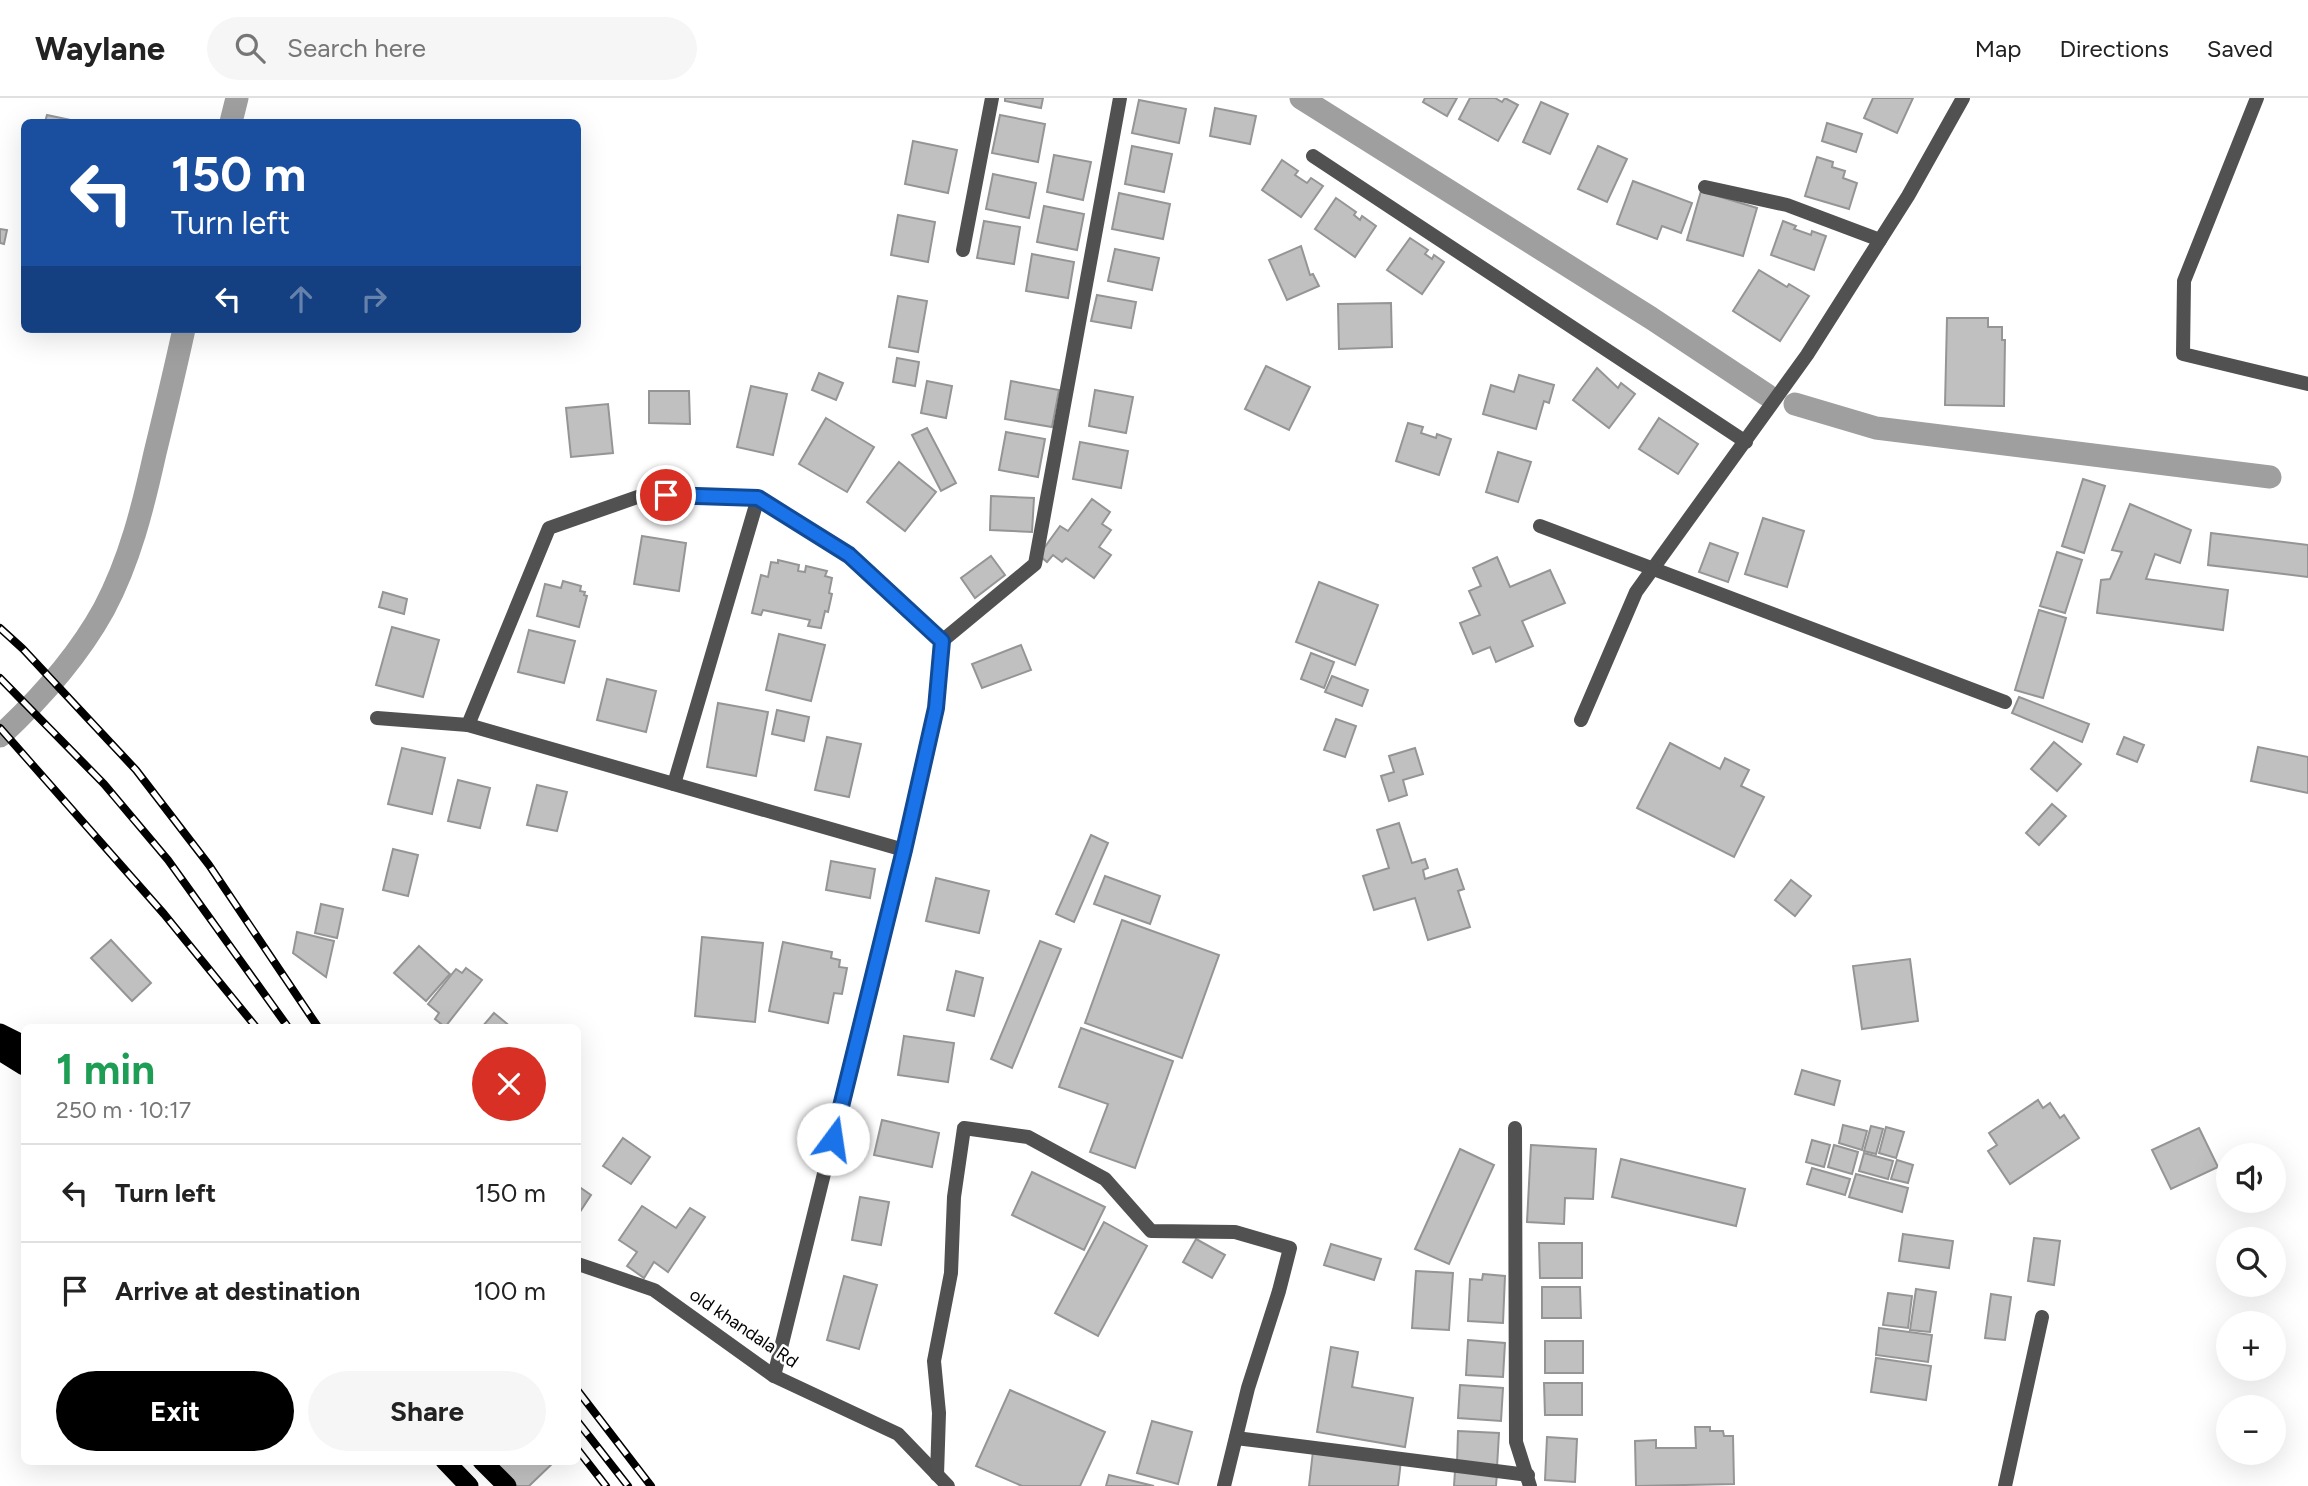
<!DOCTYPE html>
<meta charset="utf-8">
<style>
:root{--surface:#fff;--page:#f6f6f6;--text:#222;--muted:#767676;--line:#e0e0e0;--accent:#000}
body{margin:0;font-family:Figtree,sans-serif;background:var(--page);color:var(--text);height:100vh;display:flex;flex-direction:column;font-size:26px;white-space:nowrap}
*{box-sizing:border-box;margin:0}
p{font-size:23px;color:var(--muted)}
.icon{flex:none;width:38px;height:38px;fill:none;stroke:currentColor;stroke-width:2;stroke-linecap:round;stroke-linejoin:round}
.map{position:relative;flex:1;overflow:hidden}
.drawer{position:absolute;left:21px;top:926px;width:560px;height:441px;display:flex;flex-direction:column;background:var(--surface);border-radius:10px;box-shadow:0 7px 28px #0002}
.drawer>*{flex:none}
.guide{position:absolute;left:21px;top:21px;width:560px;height:214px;border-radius:10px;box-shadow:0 7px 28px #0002;background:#1a4fa0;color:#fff;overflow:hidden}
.fabs{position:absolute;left:2216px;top:1045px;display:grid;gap:14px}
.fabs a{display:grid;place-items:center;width:70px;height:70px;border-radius:50%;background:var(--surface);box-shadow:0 7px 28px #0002;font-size:35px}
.pin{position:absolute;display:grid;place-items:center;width:60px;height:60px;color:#fff;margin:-30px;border:4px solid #fff;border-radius:50%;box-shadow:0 2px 7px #0007}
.me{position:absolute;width:77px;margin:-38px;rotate:14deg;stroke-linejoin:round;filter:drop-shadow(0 0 5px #0008)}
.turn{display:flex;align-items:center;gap:24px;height:147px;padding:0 35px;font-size:32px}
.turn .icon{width:91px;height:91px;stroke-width:2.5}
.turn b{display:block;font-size:49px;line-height:60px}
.lanes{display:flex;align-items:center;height:66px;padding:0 35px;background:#0003;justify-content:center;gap:35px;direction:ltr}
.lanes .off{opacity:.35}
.round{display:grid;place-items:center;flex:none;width:74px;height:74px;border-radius:37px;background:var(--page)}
.headline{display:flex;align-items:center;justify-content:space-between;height:119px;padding:0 35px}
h1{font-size:42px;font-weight:700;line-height:52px;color:#1e9e55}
.cta{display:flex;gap:14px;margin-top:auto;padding:14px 35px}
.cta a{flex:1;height:80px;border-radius:42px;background:var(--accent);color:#fff;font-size:28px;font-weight:700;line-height:80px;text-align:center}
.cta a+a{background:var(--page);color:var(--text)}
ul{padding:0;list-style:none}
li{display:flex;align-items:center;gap:21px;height:98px;padding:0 35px;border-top:2px solid var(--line)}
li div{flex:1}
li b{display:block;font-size:26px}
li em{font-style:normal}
header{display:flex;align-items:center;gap:42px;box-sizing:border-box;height:98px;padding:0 35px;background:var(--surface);border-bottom:2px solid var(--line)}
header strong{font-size:33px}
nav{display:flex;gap:38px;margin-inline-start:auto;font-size:24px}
.search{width:490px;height:63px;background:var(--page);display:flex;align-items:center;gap:18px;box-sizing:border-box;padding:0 24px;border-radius:38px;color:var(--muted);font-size:26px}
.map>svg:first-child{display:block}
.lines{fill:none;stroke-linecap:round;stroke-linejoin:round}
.canal{stroke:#9f9f9f;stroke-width:23}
.building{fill:#c0c0c0;stroke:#959595;stroke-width:2}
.minor{stroke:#515151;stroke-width:14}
.trunk{stroke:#000;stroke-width:19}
.rail-casing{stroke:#000;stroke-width:8}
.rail{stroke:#fff;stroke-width:5;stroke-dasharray:16;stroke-linecap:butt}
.route-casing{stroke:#114b97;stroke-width:18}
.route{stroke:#1a73e8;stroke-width:12}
.labels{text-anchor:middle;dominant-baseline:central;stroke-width:5;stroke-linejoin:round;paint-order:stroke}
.street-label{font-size:18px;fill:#000;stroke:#fff}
</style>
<header>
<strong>Waylane</strong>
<div class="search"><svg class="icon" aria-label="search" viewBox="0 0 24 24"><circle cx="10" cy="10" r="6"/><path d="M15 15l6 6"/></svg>Search here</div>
<nav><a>Map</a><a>Directions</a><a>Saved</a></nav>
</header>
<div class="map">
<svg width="2308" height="1388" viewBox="0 0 2308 1388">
<rect width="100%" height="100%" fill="#fff"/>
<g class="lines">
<g class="canal">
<path d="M1301 0 1651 220 1767 297"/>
<path d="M231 24 237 0"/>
<path d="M1795 306 1876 330 2270 379"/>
<path d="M0 638C40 601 77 560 104 511 130 462 143 409 155 355 165 314 175 272 184 231"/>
</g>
</g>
<g class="building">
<path d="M1005 0H1043L1041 10 1005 3Z"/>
<path d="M1425 0H1457L1447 18 1423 4Z"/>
<path d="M1470 0H1495L1502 4 1505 0 1518 7 1498 43 1459 21Z"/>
<path d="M1873 0H1913L1897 35 1864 20Z"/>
<path d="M1139 2 1186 11 1179 45 1132 35Z"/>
<path d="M1541 4 1568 16 1550 56 1523 44Z"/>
<path d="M1215 10 1256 18 1250 46 1210 38Z"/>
<path d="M47 17 80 24H45Z"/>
<path d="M1000 17 1045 26 1038 64 992 55Z"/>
<path d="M1827 25 1862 36 1856 54 1822 43Z"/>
<path d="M913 43 957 52 948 95 905 86Z"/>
<path d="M1132 48 1172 56 1164 94 1125 86Z"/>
<path d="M1598 48 1627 61 1607 104 1578 91Z"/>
<path d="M1054 57 1091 64 1083 102 1047 94Z"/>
<path d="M1817 59 1833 64 1832 69 1845 73 1843 80 1857 85 1849 111 1805 98Z"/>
<path d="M1282 62 1298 73 1295 77 1307 85 1311 80 1323 88 1301 119 1262 92Z"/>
<path d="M993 76 1036 85 1029 120 986 111Z"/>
<path d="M1633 83 1692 105 1681 135 1662 128 1657 141 1617 126Z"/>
<path d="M1701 93 1757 110 1743 158 1687 142Z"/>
<path d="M1119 95 1170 106 1163 141 1112 131Z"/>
<path d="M1336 100 1356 114 1354 117 1360 122 1362 118 1376 128 1355 159 1315 131Z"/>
<path d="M1044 108 1084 116 1077 152 1037 144Z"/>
<path d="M898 117 935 124 928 164 891 157Z"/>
<path d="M984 123 1020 129 1014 166 977 160Z"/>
<path d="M1783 123 1796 128 1794 131 1811 137 1812 133 1826 138 1814 172 1771 157Z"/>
<path d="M0 131 7 132 4 146 0 145Z"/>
<path d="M1410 140 1428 152 1425 156 1432 161 1434 157 1444 164 1422 196 1387 172Z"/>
<path d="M1301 148 1310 177 1313 176 1319 188 1287 202 1269 162Z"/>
<path d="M1115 151 1159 160 1152 192 1108 183Z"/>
<path d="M1032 156 1074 164 1068 200 1026 193Z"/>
<path d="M1759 172 1787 189 1789 186 1809 198 1780 243 1733 213Z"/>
<path d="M1097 197 1136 204 1131 230 1091 223Z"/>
<path d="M898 198 927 203 918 254 889 249Z"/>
<path d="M1391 205 1392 249 1339 251 1338 206Z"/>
<path d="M1947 220H1988V229H2002V242H2005L2004 308 1945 307Z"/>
<path d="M897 260 919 264 915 288 893 284Z"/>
<path d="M1266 268 1310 289 1289 332 1245 311Z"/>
<path d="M1597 270 1618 290 1621 285 1635 296 1609 330 1573 302Z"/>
<path d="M819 275 843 285 836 302 812 292Z"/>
<path d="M1519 277 1554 287 1549 305 1544 303 1536 331 1483 316 1491 287 1514 294Z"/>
<path d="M927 283 952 288 946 320 921 315Z"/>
<path d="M1011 283 1059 292 1052 329 1005 321Z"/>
<path d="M751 288 787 296 773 357 737 349Z"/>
<path d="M1095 292 1133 299 1126 335 1089 328Z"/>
<path d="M649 293H689L690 326 649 325Z"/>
<path d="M608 306 613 355 571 359 566 310Z"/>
<path d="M826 320 874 349 847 394 799 366Z"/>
<path d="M1659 320 1698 346 1678 376 1639 351Z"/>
<path d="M1408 325 1423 329 1421 335 1436 340 1437 336 1451 341 1439 377 1396 363Z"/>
<path d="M927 330 956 385 941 393 912 337Z"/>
<path d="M1006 334 1045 341 1038 379 999 372Z"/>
<path d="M1080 344 1128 353 1121 390 1073 381Z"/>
<path d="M1498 354 1531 364 1518 404 1486 394Z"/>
<path d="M899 364 936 394 905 433 867 404Z"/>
<path d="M2083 381 2105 388 2084 455 2062 448Z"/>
<path d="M991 398 1034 400 1032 434 990 432Z"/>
<path d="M1092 401 1110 414 1102 426 1111 432 1099 449 1111 457 1094 480 1066 460 1062 464 1053 457 1047 464 1039 457 1060 428 1068 433Z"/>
<path d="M2130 406 2191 432 2180 465 2155 456 2146 481 2228 492 2223 532 2097 515 2101 482 2110 481 2122 454 2112 452Z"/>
<path d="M1763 420 1804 433 1787 489 1745 476Z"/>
<path d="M2211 435 2308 447V479L2208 467Z"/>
<path d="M642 438 686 445 679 493 634 486Z"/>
<path d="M1710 445 1738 455 1728 484 1699 474Z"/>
<path d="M2057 454 2082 462 2065 515 2040 508Z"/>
<path d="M991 458 1005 477 975 500 961 480Z"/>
<path d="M1497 459 1510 489 1550 472 1565 505 1522 523 1533 548 1496 564 1490 549 1473 556 1460 525 1480 517 1469 493 1481 488 1473 470Z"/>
<path d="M778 462 799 467 798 473 805 474 806 468 827 473 825 478 832 480 829 495 832 496 828 514 825 513 821 530 808 528 810 522 763 512 761 517 752 515 761 477 768 479 771 464 778 465Z"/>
<path d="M563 483 581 488 580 493 585 494 584 497 587 498 579 529 537 518 545 486 561 490Z"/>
<path d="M1319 484 1378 507 1355 567 1296 544Z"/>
<path d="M383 494 407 501 404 516 379 509Z"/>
<path d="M2039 512 2066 520 2043 600 2015 592Z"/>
<path d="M392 529 439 542 423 599 376 587Z"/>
<path d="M529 532 575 543 564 585 518 574Z"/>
<path d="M779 536 825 547 811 603 766 592Z"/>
<path d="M1021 547 1031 572 982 590 972 566Z"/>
<path d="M1311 555 1334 564 1324 590 1301 581Z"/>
<path d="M1332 578 1368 592 1362 608 1325 594Z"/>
<path d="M607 581 656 593 646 634 597 622Z"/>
<path d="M2019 599 2089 626 2082 644 2012 615Z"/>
<path d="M718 605 768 614 756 678 707 669Z"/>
<path d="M777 612 809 619 804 643 772 636Z"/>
<path d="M1336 621 1356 628 1345 659 1324 652Z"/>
<path d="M827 639 861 646 849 699 815 692Z"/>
<path d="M2124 639 2144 647 2137 664 2117 656Z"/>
<path d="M2054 644 2081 666 2057 693 2031 671Z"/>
<path d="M1670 645 1720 671 1725 660 1749 672 1741 688 1764 699 1734 759 1637 710Z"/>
<path d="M2258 649 2308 659V695L2251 683Z"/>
<path d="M402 650 445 660 432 716 388 706Z"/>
<path d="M1415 650 1423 676 1403 682 1407 697 1389 703 1381 678 1394 674 1389 658Z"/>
<path d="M458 682 490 690 480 730 448 723Z"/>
<path d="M537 687 567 694 557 733 527 727Z"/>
<path d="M2052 706 2066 718 2039 747 2026 735Z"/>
<path d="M1399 725 1412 765 1425 761 1428 770 1423 772 1425 781 1457 771 1464 791 1458 793 1470 829 1428 842 1415 800 1374 812 1363 778 1389 770 1377 732Z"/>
<path d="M1091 737 1108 745 1074 824 1056 816Z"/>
<path d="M393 751 418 757 408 798 383 792Z"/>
<path d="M831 763 875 771 870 800 826 792Z"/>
<path d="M1105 778 1160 798 1150 826 1094 806Z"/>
<path d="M936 780 989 793 979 835 926 823Z"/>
<path d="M1791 782 1811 798 1795 818 1775 802Z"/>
<path d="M321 806 343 811 337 840 315 835Z"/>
<path d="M1122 822 1219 857 1182 960 1085 925Z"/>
<path d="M297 834 334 843 326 879 293 855Z"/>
<path d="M702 839 763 845 755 924 695 918Z"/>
<path d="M111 842 151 885 132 903 91 860Z"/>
<path d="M1040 843 1061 851 1012 970 991 961Z"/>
<path d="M783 844 832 854 831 860 840 862 839 869 847 870 842 896 834 895 828 925 769 913Z"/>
<path d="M419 848 450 876 426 903 394 875Z"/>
<path d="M1910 861 1918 923 1862 931 1853 868Z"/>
<path d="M466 870 482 882 445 929 435 921 439 915 428 906 456 871 462 875Z"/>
<path d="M956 873 983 880 974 918 947 912Z"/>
<path d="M494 915 511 929H482Z"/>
<path d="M1081 930 1173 963 1135 1070 1090 1054 1108 1006 1059 989Z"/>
<path d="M904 938 954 945 948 984 898 977Z"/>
<path d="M1802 972 1840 983 1834 1007 1795 996Z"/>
<path d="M2038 1002 2043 1010 2050 1005 2060 1020 2064 1017 2079 1040 2010 1086 1988 1053 1997 1047 1989 1035Z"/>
<path d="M882 1022 939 1035 932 1069 874 1057Z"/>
<path d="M1843 1027 1867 1033 1862 1052 1839 1045Z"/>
<path d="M1871 1028 1883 1031 1876 1056 1864 1053Z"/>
<path d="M1886 1029 1904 1034 1896 1060 1879 1055Z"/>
<path d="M2199 1030 2218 1069 2171 1091 2152 1052Z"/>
<path d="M623 1040 650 1059 631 1086 603 1068Z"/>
<path d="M1812 1042 1830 1047 1824 1069 1806 1064Z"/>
<path d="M1531 1047 1596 1051 1593 1101 1565 1100 1564 1126 1527 1124Z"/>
<path d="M1834 1047 1858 1054 1852 1076 1828 1069Z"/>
<path d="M1460 1051 1494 1067 1449 1166 1415 1151Z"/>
<path d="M1864 1055 1893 1063 1888 1081 1859 1073Z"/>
<path d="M1621 1061 1745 1091 1736 1128 1612 1099Z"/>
<path d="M1897 1062 1913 1067 1908 1085 1891 1081Z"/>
<path d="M1812 1070 1850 1081 1845 1097 1807 1086Z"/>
<path d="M1032 1074 1105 1109 1084 1152 1012 1117Z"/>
<path d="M1856 1076 1908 1090 1902 1114 1849 1099Z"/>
<path d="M578 1088 591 1097 578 1117Z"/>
<path d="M860 1099 889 1104 881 1147 852 1142Z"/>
<path d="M642 1108 676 1130 690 1110 705 1119 668 1174 654 1164 644 1180 627 1168 637 1154 619 1142Z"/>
<path d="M1104 1124 1147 1148 1098 1238 1055 1215Z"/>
<path d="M1903 1136 1953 1143 1949 1170 1899 1163Z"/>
<path d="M2034 1140 2060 1143 2054 1187 2028 1183Z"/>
<path d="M1196 1141 1225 1157 1212 1180 1183 1164Z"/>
<path d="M1539 1145H1582V1180H1540Z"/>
<path d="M1331 1146 1381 1161 1374 1182 1324 1167Z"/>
<path d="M1416 1173 1453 1175 1449 1232 1412 1230Z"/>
<path d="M1483 1176 1505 1178 1503 1225 1468 1223 1470 1181 1482 1182Z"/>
<path d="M844 1178 877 1187 859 1251 827 1242Z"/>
<path d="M1542 1189H1580L1581 1220H1542Z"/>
<path d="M1916 1191 1936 1194 1930 1234 1910 1232Z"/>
<path d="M1888 1195 1912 1198 1908 1230 1883 1227Z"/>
<path d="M1991 1196 2011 1199 2005 1242 1985 1240Z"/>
<path d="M1879 1230 1932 1237 1928 1264 1876 1257Z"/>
<path d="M1468 1242 1505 1245 1503 1279 1466 1277Z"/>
<rect x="1545" y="1243" width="38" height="32"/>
<path d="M1331 1249 1358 1254 1352 1289 1413 1300 1405 1349 1317 1334Z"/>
<path d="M1876 1260 1931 1268 1926 1302 1871 1294Z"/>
<path d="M1544 1285H1582V1317H1545Z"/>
<path d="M1460 1287 1503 1290 1501 1323 1458 1320Z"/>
<path d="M1010 1292 1105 1334 1080 1388H1022L976 1368Z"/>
<path d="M1152 1323 1192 1334 1178 1386 1137 1375Z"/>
<path d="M1695 1329H1710V1333H1723L1724 1338H1733L1734 1386 1636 1388 1635 1343 1656 1342V1350H1696Z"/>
<path d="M1458 1333 1499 1335 1497 1369 1457 1366Z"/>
<path d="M1547 1339 1577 1341 1575 1384 1545 1382Z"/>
<path d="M1313 1353 1401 1363 1398 1388H1309Z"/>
<path d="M493 1363H555L529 1388H517Z"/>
<path d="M1455 1373 1497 1375 1496 1388H1454Z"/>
<path d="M1109 1377 1154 1388H1106Z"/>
</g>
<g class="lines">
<g class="minor">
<path d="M2257 0 2184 183 2183 256 2308 286"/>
<path d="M1313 58 1746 344"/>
<path d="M1705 89 1787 107 1880 142"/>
<path d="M963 152 992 0"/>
<path d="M1540 428 2005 604"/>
<path d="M942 543 1035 466 1120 0"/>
<path d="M377 620 468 627 904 752"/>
<path d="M1581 622 1636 494 1807 257 1908 98 1963 0"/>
<path d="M468 627 549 430 643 397 758 400 849 457 942 543 936 610 904 752 774 1278"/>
<path d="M674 686 758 400"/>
<path d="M1515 1030 1516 1344 1530 1388"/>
<path d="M578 1166 654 1192 774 1278 898 1336 948 1388"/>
<path d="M1236 1340 1528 1377"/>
<path d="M937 1377 939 1315 934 1263 951 1175 954 1099 964 1030 1028 1039 1105 1081 1151 1133 1235 1134 1290 1150 1279 1193 1248 1290 1224 1388"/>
<path d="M2005 1388 2042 1219"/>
</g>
<g class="trunk">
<path d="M0 935 24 947"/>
<path d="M0 953 24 968"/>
<path d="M445 1363 469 1388"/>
<path d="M482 1363 507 1388"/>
</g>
<g class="rail-casing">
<g id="rail">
<path d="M0 530 23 551 136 672 209 767 318 929"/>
<path d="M0 580 104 686 168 762 288 929"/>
<path d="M0 630 164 816 256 929"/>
<path d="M578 1293 651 1388"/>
<path d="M578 1324 628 1388"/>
<path d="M578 1352 606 1388"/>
</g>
</g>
<use href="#rail" class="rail"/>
</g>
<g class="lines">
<g class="route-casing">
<path id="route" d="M666 397 758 400 849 457 942 543 936 610 904 752 833 1041"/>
</g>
<use href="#route" class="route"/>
</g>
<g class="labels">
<g class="street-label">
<text transform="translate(744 1230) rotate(34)">old khandala Rd</text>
</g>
</g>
</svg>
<div class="fabs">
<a><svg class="icon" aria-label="sound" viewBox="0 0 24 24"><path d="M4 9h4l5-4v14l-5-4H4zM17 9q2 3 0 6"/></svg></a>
<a><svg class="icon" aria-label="search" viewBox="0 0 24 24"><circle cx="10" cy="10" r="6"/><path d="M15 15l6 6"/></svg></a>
<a>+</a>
<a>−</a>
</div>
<div class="pin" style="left:666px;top:397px;background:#d93025"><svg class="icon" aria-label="arrive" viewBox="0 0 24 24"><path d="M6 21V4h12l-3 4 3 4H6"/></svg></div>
<svg class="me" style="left:833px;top:1041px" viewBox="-20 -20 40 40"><circle r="19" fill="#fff"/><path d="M0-13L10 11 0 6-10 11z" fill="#1a73e8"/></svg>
<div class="guide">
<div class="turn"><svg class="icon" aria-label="left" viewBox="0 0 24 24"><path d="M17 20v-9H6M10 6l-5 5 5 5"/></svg><div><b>150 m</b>Turn left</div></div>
<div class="lanes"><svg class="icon" aria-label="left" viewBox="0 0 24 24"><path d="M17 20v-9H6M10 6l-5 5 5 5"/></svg><svg class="icon off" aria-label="ahead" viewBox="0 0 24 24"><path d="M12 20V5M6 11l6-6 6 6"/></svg><svg class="icon off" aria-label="right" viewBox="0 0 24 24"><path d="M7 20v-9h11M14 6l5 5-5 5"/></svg></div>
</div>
<section class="drawer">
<div class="headline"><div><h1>1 min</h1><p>250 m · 10:17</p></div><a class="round" style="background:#d93025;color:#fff"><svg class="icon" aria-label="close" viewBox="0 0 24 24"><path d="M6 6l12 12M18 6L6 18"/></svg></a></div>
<ul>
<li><svg class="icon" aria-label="left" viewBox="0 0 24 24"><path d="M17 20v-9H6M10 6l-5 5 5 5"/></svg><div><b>Turn left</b></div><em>150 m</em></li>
<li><svg class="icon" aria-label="arrive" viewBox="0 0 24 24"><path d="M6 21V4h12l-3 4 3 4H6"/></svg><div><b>Arrive at destination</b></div><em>100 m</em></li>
</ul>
<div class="cta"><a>Exit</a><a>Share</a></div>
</section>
</div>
